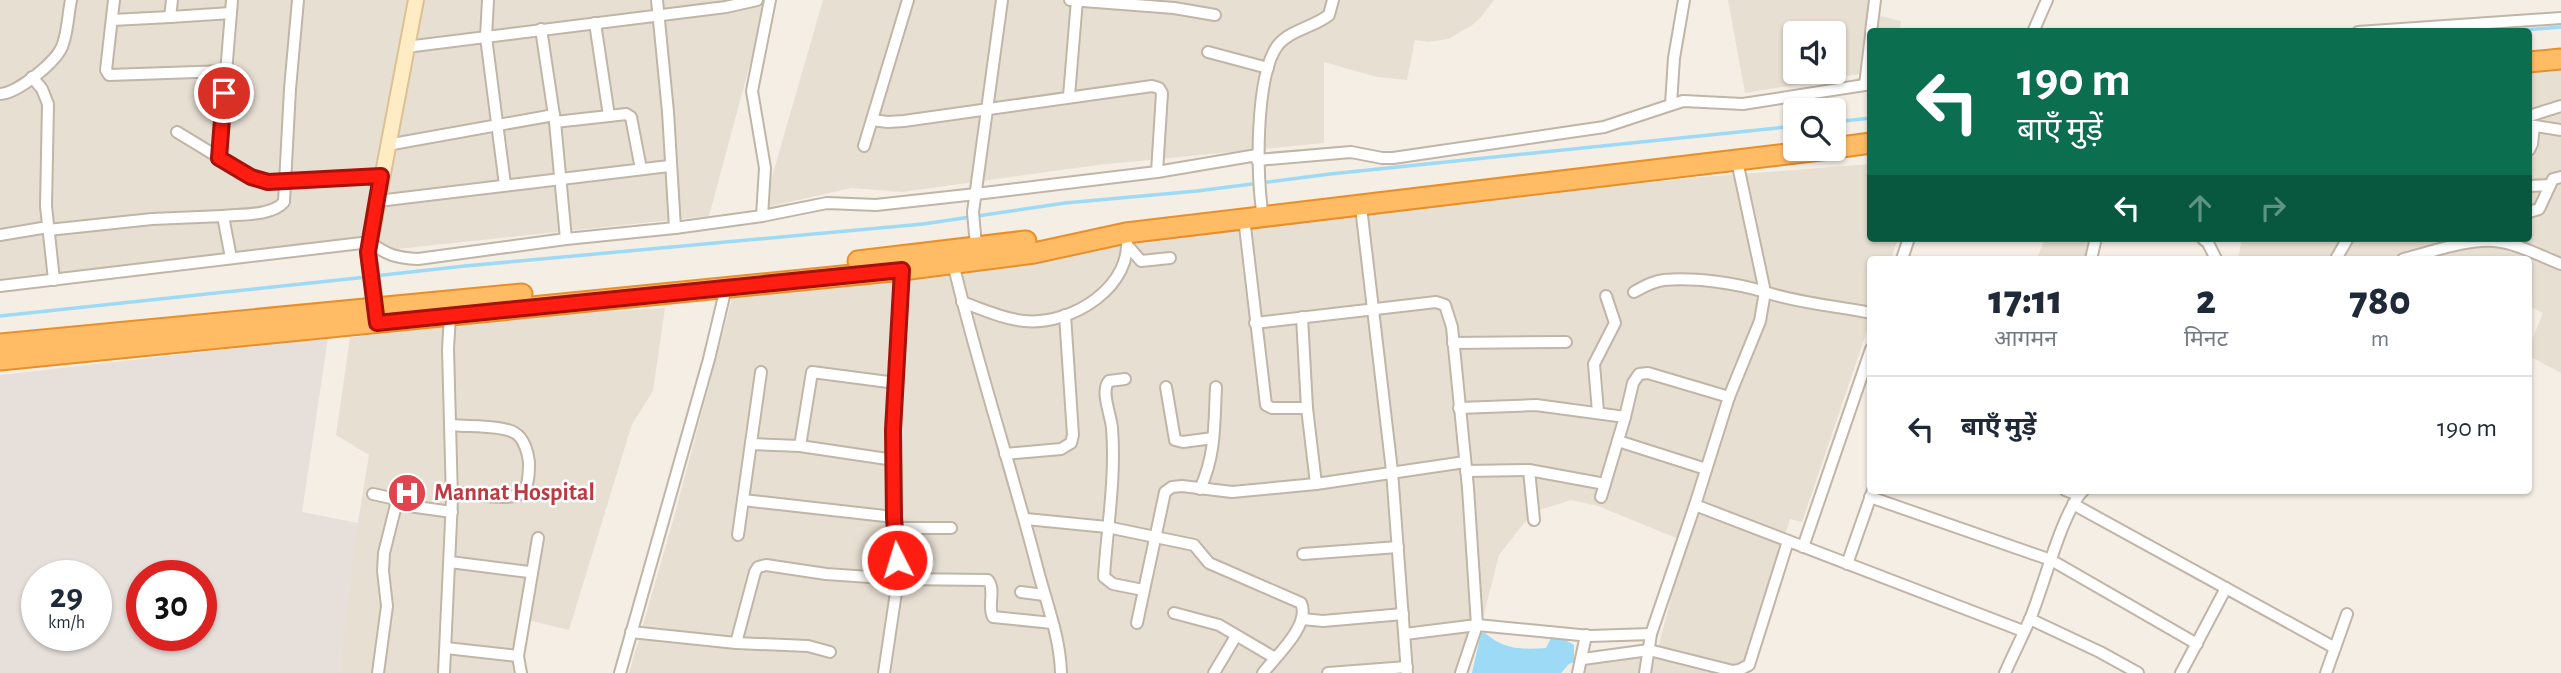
<!DOCTYPE html>
<html lang="hi">
<meta charset="utf-8">
<style>
:root{--surface:#fff;--page:#f6f6f7;--text:#1f2937;--muted:#747a83;--line:#e0e1e3}
body{margin:0;font-family:"Alegreya Sans","Noto Sans Devanagari",sans-serif;background:var(--page);color:var(--text);height:100vh;display:flex;flex-direction:column;font-size:26px;white-space:nowrap}
*{box-sizing:border-box;margin:0}
p{font-size:23px;color:var(--muted)}
.icon{flex:none;width:38px;height:38px;fill:none;stroke:currentColor;stroke-width:2;stroke-linecap:round;stroke-linejoin:round}
.map{position:relative;flex:1;overflow:hidden}
.drawer{position:absolute;left:1867px;top:256px;width:665px;height:238px;display:flex;flex-direction:column;background:var(--surface);border-radius:7px;box-shadow:0 2px 5px #0004}
.drawer>*{flex:none}
.top-card{position:absolute;left:1867px;top:28px;width:665px;height:214px;border-radius:7px;box-shadow:0 2px 5px #0004;background:#0b6e4f;color:#fff;overflow:hidden}
.controls{position:absolute;left:1783px;top:21px;display:grid;gap:14px}
.controls a{display:grid;place-items:center;width:63px;height:63px;border-radius:7px;background:var(--surface);box-shadow:0 2px 5px #0004;font-size:35px}
.speed{position:absolute;left:21px;top:560px;display:flex;gap:14px;font-size:35px;font-weight:700;text-align:center}
.speed>*{display:grid;place-content:center;width:91px;height:91px;border-radius:50%;background:var(--surface);box-shadow:0 2px 5px #0004;line-height:1}
.speed small{font-size:18px;font-weight:400}
.speed .limit{border:10px solid #d22;background:#fff;color:#111}
.pin{position:absolute;display:grid;place-items:center;width:60px;height:60px;color:#fff;margin:-30px;border:4px solid #fff;border-radius:50%;box-shadow:0 2px 7px #0007}
.me{position:absolute;width:77px;margin:-38px;rotate:355deg;stroke-linejoin:round;filter:drop-shadow(0 0 5px #0008)}
.turn{display:flex;align-items:center;gap:24px;height:147px;padding:0 35px;font-size:32px}
.turn .icon{width:91px;height:91px;stroke-width:2.5}
.turn b{display:block;font-size:49px;line-height:60px}
.lanes{display:flex;align-items:center;height:66px;padding:0 35px;background:#0003;justify-content:center;gap:35px;direction:ltr}
.lanes .off{opacity:.35}
.eta{display:flex;justify-content:space-evenly;align-items:center;height:119px;text-align:center}
.eta b{font-size:42px;font-weight:800;line-height:49px}
ul{padding:0;list-style:none}
li{display:flex;align-items:center;gap:21px;height:105px;padding:0 35px;border-top:2px solid var(--line)}
li div{flex:1}
li b{display:block;font-size:26px}
li em{font-style:normal}
.map>svg:first-child{display:block}
.residential{fill:#e8dfd3;fill-rule:evenodd}
.industrial{fill:#e6dfda;fill-rule:evenodd}
.water{fill:#9ddaf5}
.lines{fill:none;stroke-linecap:round;stroke-linejoin:round}
.stream{stroke:#9ddaf5;stroke-width:3.5}
.street-casing{stroke:#c0b5a7;stroke-width:14}
.secondary-casing{stroke:#dbc193;stroke-width:18}
.highway-casing{stroke:#e88f2a;stroke-width:23}
.street{stroke:#fff;stroke-width:10}
.secondary{stroke:#ffebc4;stroke-width:14}
.highway{stroke:#ffbc65;stroke-width:19}
.route-casing{stroke:#a6120b;stroke-width:18}
.route{stroke:#ff1c11;stroke-width:12}
.labels{text-anchor:middle;dominant-baseline:central;stroke-width:5;stroke-linejoin:round;paint-order:stroke}
.health-label{font-size:24px;font-weight:bold;fill:#be3a42;stroke:#fff;text-anchor:start}
</style>
<div class="map">
<svg width="2561" height="673" viewBox="0 0 2561 673">
<rect width="100%" height="100%" fill="#f4eee5"/>
<g class="residential">
<path d="M0 0H408L364 239 0 283Z"/>
<path d="M418 0H763L753 53 709 216 397 249 381 246 375 236Z"/>
<path d="M823 0H1494L1481 17 1471 26 1448 39 1428 42 1415 40 1407 80 1377 77 1324 62V143L1098 165 902 192 851 188 763 208Z"/>
<path d="M1728 0H1875L1873 14 1901 21 1900 31 1871 32V72L1745 93ZM1796 33H1834V72H1796Z"/>
<path d="M2561 65V373L2529 356V347L2543 313 2529 306V259H2238L2242 238H2529V69Z"/>
<path d="M1871 164V238H1898L1891 259H1871V319L1802 522 1790 519 1760 619 1740 673H1580L1587 658 1657 652 1686 542 1598 506 1571 500 1533 512 1499 555 1469 673H629L673 521 733 295 1162 233 1702 177Z"/>
<path d="M2045 238H2091L2087 259H2037Z"/>
<path d="M665 308 653 391 632 424 569 630 524 619 520 673H339L355 540 369 455 336 435 350 338 453 321Z"/>
</g>
<path class="industrial" d="M328 338 302 512 358 523 339 673H0V375ZM37 576H96V635H37ZM142 576H201V635H142Z"/>
<path class="water" d="M1481 633H1485C1503 649 1521 650 1546 648L1551 638H1562L1574 645V662L1569 664 1561 673H1472Z"/>
<g class="lines">
<g class="stream">
<path d="M2500 32 2561 27"/>
<path d="M1834 122 1871 118"/>
<path d="M374 276 465 266 923 224 1065 203 1197 191 1330 174 1796 126"/>
<path d="M0 316 367 277"/>
</g>
<g class="street-casing">
<g id="street">
<path d="M114 0 106 70 109 75 226 71"/>
<path d="M172 0 170 17 231 13"/>
<path d="M488 0 486 37 505 185"/>
<path d="M657 0 668 112 675 228"/>
<path d="M1070 0 1174 8 1215 15"/>
<path d="M112 20 170 17"/>
<path d="M541 29 555 122 566 239"/>
<path d="M1871 32 1875 0"/>
<path d="M2033 32 2047 0"/>
<path d="M2358 32 2561 18"/>
<path d="M406 47 726 7 757 0"/>
<path d="M1208 52 1268 68"/>
<path d="M32 77 42 89 48 104 46 206 54 280"/>
<path d="M1865 85 1871 35"/>
<path d="M0 94C18 93 58 61 63 44 68 30 68 14 71 0"/>
<path d="M1069 96 1077 0"/>
<path d="M1671 104 1674 58 1684 0"/>
<path d="M609 116 626 114 631 117 641 169"/>
<path d="M2529 116 2561 106"/>
<path d="M872 120 888 122 904 121 1152 86 1159 88 1162 93 1157 172"/>
<path d="M555 122 609 116 595 23"/>
<path d="M2529 125 2561 130"/>
<path d="M177 132 251 177 268 182 381 176"/>
<path d="M387 145 554 115"/>
<path d="M864 146 908 0"/>
<path d="M2529 150 2532 144 2534 126"/>
<path d="M219 158 232 0"/>
<path d="M1257 160 1351 152 1382 158H1393L1604 127 1683 101 1743 104 1871 84"/>
<path d="M2529 186 2550 185"/>
<path d="M378 201 669 166"/>
<path d="M1361 207 1392 471 1407 673"/>
<path d="M2529 212 2539 209 2553 179 2561 177"/>
<path d="M223 216C241 214 272 216 284 202L290 89 298 0"/>
<path d="M762 216 765 168 752 91 770 0"/>
<path d="M1263 216C1256 179 1255 75 1278 45 1290 30 1314 27 1329 15L1333 0"/>
<path d="M1244 218 1266 405 1272 408H1307"/>
<path d="M48 230 152 219 223 216 231 258"/>
<path d="M0 235 48 227"/>
<path d="M2202 238 2208 243 2216 259"/>
<path d="M976 246 973 212 1002 0"/>
<path d="M1128 246 1141 261 1170 258"/>
<path d="M1902 259 1909 238"/>
<path d="M2091 259 2096 238"/>
<path d="M2336 259 2348 238"/>
<path d="M2403 259C2432 252 2465 239 2494 241 2517 243 2540 256 2561 264"/>
<path d="M953 263C977 364 1010 463 1036 563 1045 600 1060 635 1061 673"/>
<path d="M0 286 370 242C386 255 397 258 418 259L566 239 675 228 762 216 827 203 876 205 976 194 1157 172 1257 155"/>
<path d="M1634 292C1643 287 1653 281 1664 280 1694 277 1736 283 1765 292 1797 303 1837 306 1871 313"/>
<path d="M962 302C982 309 1003 319 1024 321 1071 326 1136 286 1126 233"/>
<path d="M1302 317 1307 408 1316 484"/>
<path d="M1255 323 1436 302 1445 305 1452 327 1468 488 1477 625 1461 673"/>
<path d="M1453 343 1566 342"/>
<path d="M1125 379 1109 381C1100 391 1111 415 1112 428 1116 478 1107 528 1104 577L1113 584 1143 590"/>
<path d="M1166 387 1175 440 1183 442 1213 438"/>
<path d="M1459 408 1536 405 1625 417 1633 383 1639 374 1648 373 1729 397"/>
<path d="M1598 412 1594 364 1615 323 1606 296"/>
<path d="M451 425C467 427 503 425 515 433 524 438 528 453 529 462 529 471 529 487 522 493 511 502 466 493 452 492"/>
<path d="M1618 441 1706 469"/>
<path d="M751 444 800 446 894 460"/>
<path d="M800 446 812 372 896 383"/>
<path d="M1005 454 1061 449 1071 443 1073 435 1065 315"/>
<path d="M1529 470 1534 520"/>
<path d="M1466 471 1529 470 1605 484"/>
<path d="M1200 489C1216 454 1214 425 1216 387"/>
<path d="M2065 490 2078 495"/>
<path d="M373 494 391 498 409 506 452 512"/>
<path d="M1601 497 1625 417"/>
<path d="M1870 497 2051 560 2197 644"/>
<path d="M743 500 894 517"/>
<path d="M2073 504 2335 648"/>
<path d="M1695 505 2023 631"/>
<path d="M1026 519 1107 527 1194 545 1209 563 1301 603C1311 625 1276 656 1263 673"/>
<path d="M894 528H951"/>
<path d="M738 535 761 372"/>
<path d="M1803 547 1871 349"/>
<path d="M1303 554 1398 547"/>
<path d="M450 562 529 572"/>
<path d="M1847 564 1873 490"/>
<path d="M1021 592 1044 595"/>
<path d="M1174 613 1219 625 1275 658"/>
<path d="M1302 619 1323 621 1403 614"/>
<path d="M2030 619 2100 652 2138 673"/>
<path d="M1137 623 1165 492 1172 487 1182 486 1232 492 1316 484 1465 462"/>
<path d="M631 632 736 643 808 646 830 652"/>
<path d="M1405 634 1477 625 1590 636 1651 634"/>
<path d="M736 643 755 572 758 567 766 565 826 574 898 579 988 580C996 590 987 606 993 617L1052 623"/>
<path d="M446 648 518 656"/>
<path d="M1583 659 1649 650 1733 671 1739 670 1749 665 1788 541"/>
<path d="M378 673 387 606 383 571 384 553 397 501"/>
<path d="M444 673 452 499 448 349 450 315"/>
<path d="M521 673 518 656 538 538"/>
<path d="M620 673 709 359 725 292 724 286"/>
<path d="M884 673 898 579 894 517 893 430 902 270"/>
<path d="M1214 673 1236 636"/>
<path d="M1328 673 1407 667"/>
<path d="M1578 673 1586 635"/>
<path d="M1645 673 1651 634 1695 505 1729 397 1760 321 1765 292 1737 161"/>
<path d="M2005 673C2013 655 2022 637 2030 619 2043 589 2063 508 2084 490"/>
<path d="M2181 673 2226 588"/>
<path d="M2326 673 2347 614"/>
</g>
</g>
<g class="secondary-casing">
<path id="secondary" d="M377 318 368 252 416 0"/>
</g>
<g class="highway-casing">
<g id="highway">
<path d="M2529 62 2561 59"/>
<path d="M1834 148 1871 143"/>
<path d="M858 261 1026 241"/>
<path d="M0 344 522 294"/>
<path d="M0 360 902 270 1034 253 1126 233 1829 149"/>
</g>
</g>
<use href="#street" class="street"/>
<use href="#secondary" class="secondary"/>
<use href="#highway" class="highway"/>
</g>
<g class="lines">
<g class="route-casing">
<path id="route" d="M224 93 219 158 251 177 268 182 381 176 368 252 377 323 902 270 893 430 894 517 897 560"/>
</g>
<use href="#route" class="route"/>
</g>
<defs>
<g id="hospital-disc" transform="scale(2.0125)"><circle r="9.5" fill="#e0444e" stroke="#fff"/><path d="M-5-5h3v3.5h4V-5h3V5h-3V1.5h-4V5h-3Z" fill="#fff"/></g>
</defs>
<g fill-rule="evenodd">
<use href="#hospital-disc" x="407" y="493"/>
</g>
<g class="labels">
<g class="health-label">
<text x="434" y="493">Mannat Hospital</text>
</g>
</g>
</svg>
<div class="controls">
<a><svg class="icon" aria-label="sound" viewBox="0 0 24 24"><path d="M4 9h4l5-4v14l-5-4H4zM17 9q2 3 0 6"/></svg></a>
<a><svg class="icon" aria-label="search" viewBox="0 0 24 24"><circle cx="10" cy="10" r="6"/><path d="M15 15l6 6"/></svg></a>
</div>
<div class="speed"><div>29<small>km/h</small></div><div class="limit">30</div></div>
<div class="pin" style="left:224px;top:93px;background:#d93025"><svg class="icon" aria-label="arrive" viewBox="0 0 24 24"><path d="M6 21V4h12l-3 4 3 4H6"/></svg></div>
<svg class="me" style="left:897px;top:560px" viewBox="-20 -20 40 40"><circle r="17" fill="#ff1c11" stroke="#fff" stroke-width="3"/><path d="M0-11L8 9 0 5-8 9z" fill="#fff"/></svg>
<div class="top-card">
<div class="turn"><svg class="icon" aria-label="left" viewBox="0 0 24 24"><path d="M17 20v-9H6M10 6l-5 5 5 5"/></svg><div><b>190 m</b>बाएँ मुड़ें</div></div>
<div class="lanes"><svg class="icon" aria-label="left" viewBox="0 0 24 24"><path d="M17 20v-9H6M10 6l-5 5 5 5"/></svg><svg class="icon off" aria-label="ahead" viewBox="0 0 24 24"><path d="M12 20V5M6 11l6-6 6 6"/></svg><svg class="icon off" aria-label="right" viewBox="0 0 24 24"><path d="M7 20v-9h11M14 6l5 5-5 5"/></svg></div>
</div>
<section class="drawer">
<div class="eta">
<div><b>17:11</b><p>आगमन</p></div>
<div><b>2</b><p>मिनट</p></div>
<div><b>780</b><p>m</p></div>
</div>
<ul>
<li><svg class="icon" aria-label="left" viewBox="0 0 24 24"><path d="M17 20v-9H6M10 6l-5 5 5 5"/></svg><div><b>बाएँ मुड़ें</b></div><em>190 m</em></li>
</ul>
</section>
</div>
